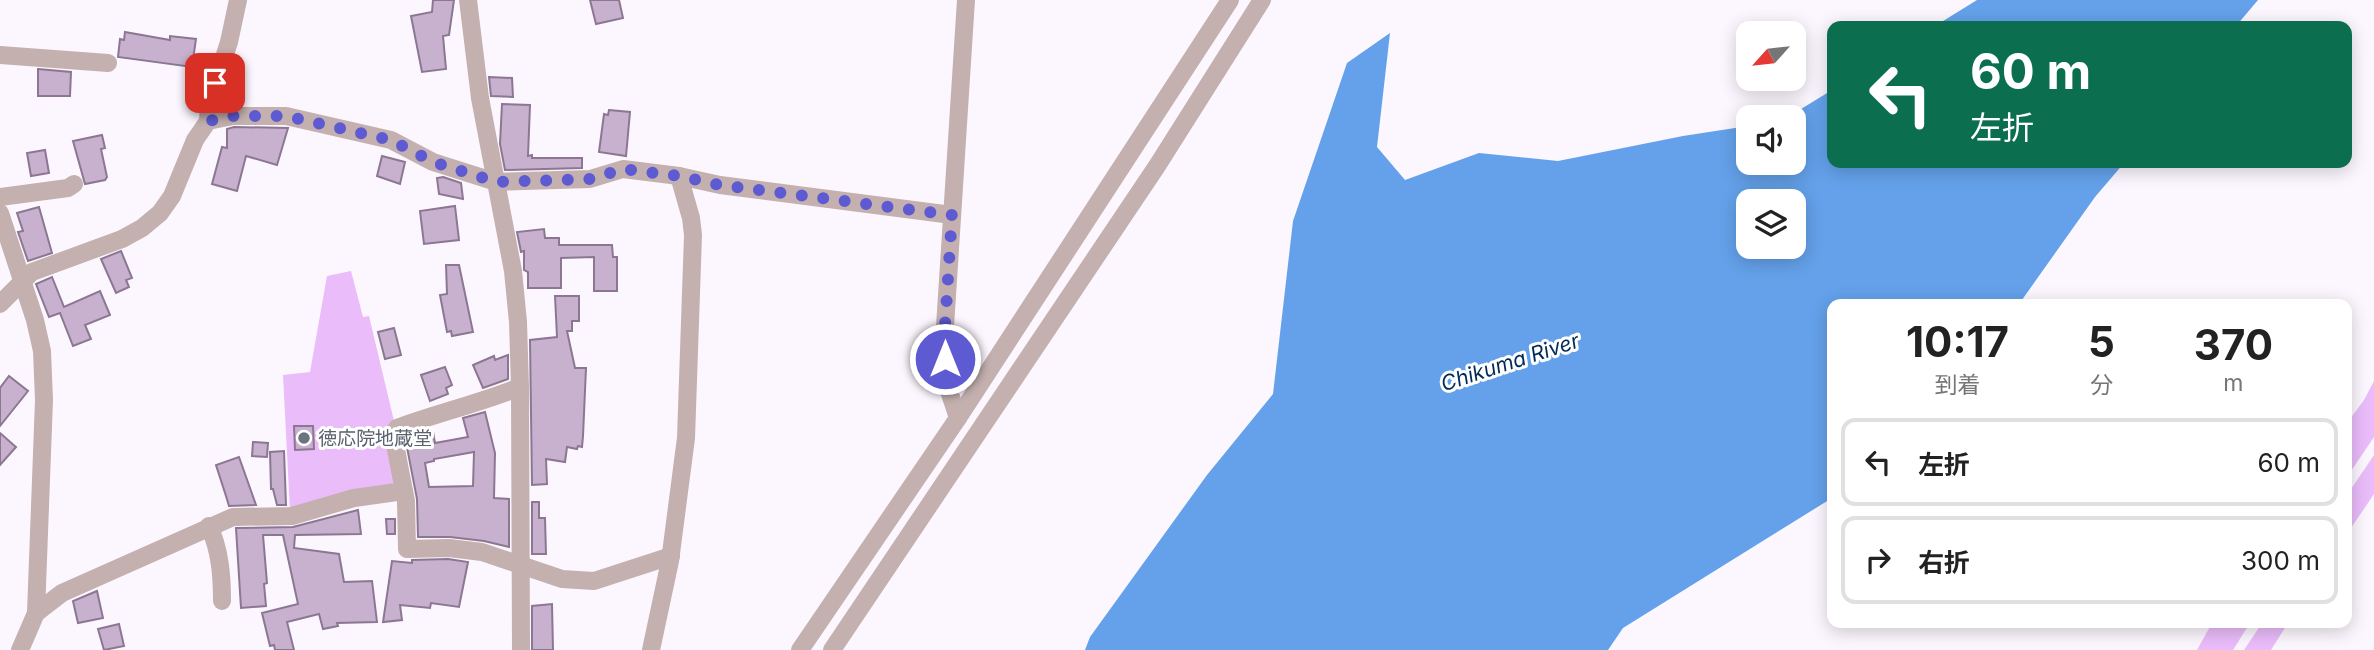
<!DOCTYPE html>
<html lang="ja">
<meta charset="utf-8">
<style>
:root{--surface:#fff;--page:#f6f6f6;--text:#222;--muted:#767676;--line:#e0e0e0}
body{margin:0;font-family:Inter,"Noto Sans JP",sans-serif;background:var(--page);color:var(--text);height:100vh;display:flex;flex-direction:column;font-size:26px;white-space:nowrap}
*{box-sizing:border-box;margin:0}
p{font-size:23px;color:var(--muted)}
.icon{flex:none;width:38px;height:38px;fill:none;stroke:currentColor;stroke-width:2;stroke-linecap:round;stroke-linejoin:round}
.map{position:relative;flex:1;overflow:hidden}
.drawer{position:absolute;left:1827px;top:299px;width:525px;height:329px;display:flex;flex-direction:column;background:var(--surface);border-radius:14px;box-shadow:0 4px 18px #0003}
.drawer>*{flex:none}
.banner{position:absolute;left:1827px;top:21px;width:525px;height:147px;border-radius:14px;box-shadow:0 4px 18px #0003;background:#0b6e4f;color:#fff;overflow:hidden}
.needle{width:46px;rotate:243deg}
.tools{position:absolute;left:1736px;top:21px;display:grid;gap:14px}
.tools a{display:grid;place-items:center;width:70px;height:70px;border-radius:14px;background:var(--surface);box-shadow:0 4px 18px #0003;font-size:35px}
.pin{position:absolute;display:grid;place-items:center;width:60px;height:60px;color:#fff;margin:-30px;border-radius:14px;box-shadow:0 4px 10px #0006}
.me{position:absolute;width:77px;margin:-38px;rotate:0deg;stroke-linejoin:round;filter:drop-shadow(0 0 5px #0008)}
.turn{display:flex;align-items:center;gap:24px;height:147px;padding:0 28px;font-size:32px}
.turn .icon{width:91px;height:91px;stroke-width:2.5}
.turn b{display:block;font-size:49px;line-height:60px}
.eta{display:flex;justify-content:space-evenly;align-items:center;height:119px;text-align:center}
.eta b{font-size:42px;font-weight:700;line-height:49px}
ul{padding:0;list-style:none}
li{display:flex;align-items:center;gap:21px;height:88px;margin:0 14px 10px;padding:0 14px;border:4px solid var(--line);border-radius:14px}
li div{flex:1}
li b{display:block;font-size:26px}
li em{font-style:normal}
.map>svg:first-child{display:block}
.green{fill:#eabcfa}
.water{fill:#64a1ea;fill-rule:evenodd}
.building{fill:#c7b1cf;stroke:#8c7793;stroke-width:2;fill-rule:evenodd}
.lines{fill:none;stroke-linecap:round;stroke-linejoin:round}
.minor{stroke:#c3b0af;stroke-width:18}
.route{stroke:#5d5ad2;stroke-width:12;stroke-dasharray:0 21.6}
.worship-dot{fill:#6b7280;stroke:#fff;stroke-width:2.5}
.labels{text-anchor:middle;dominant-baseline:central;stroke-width:6;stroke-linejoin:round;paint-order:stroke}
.worship-label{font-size:19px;fill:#5b616d;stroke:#fff;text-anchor:start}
.water-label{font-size:21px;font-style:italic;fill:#012c59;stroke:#fff}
</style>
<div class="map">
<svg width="2374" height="650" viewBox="0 0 2374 650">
<rect width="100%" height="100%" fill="#fcf7fe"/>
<g class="green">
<path d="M351 271 363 317 369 316 394 421 396 478 392 485 290 511 283 375 310 372 327 276Z"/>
<path d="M2374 381V437L2347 477V423L2364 400Z"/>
<path d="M2374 455V494L2347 534V495Z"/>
<path d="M2212 623H2250L2233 650H2197Z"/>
<path d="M2262 623H2288L2271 650H2244Z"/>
</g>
<g class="water">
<path d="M1977 0H2258L2236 26H1935Z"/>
<path d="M1390 33 1377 147 1405 180 1479 153 1558 161 1683 136 1748 126V163H1794V117H1788L1832 90V163H2124L2095 197 2019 304H1832V498L1623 628 1608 650H1085L1090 637 1207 475 1273 394 1293 221 1347 63ZM1748 201H1794V247H1748Z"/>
</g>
<g class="building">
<path d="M433 0H454L449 35 443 36 446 69 422 72 411 16 432 12Z"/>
<path d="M590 0H619L623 18 596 24Z"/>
<path d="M125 32 170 40V36L196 39 192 67 118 57 120 39 124 40Z"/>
<path d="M38 69 71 72 70 96H38Z"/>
<path d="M489 77 512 78 513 97 491 96Z"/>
<path d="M502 104 530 105 528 156 532 155V158H582V168L505 170 500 144Z"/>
<path d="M609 110 630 112 626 156 599 152 604 114 608 115Z"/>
<path d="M234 127 288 128 277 165 246 156 237 191 212 184 222 147 227 148V129Z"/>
<path d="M102 135 105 148 101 149 107 177 105 180 85 184 73 141Z"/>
<path d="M45 150 49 173 31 176 27 153Z"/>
<path d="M382 156 405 162 400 184 377 176Z"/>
<path d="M443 177 461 183 463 199 439 194 437 178Z"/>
<path d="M455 206 459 240 424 244 420 211Z"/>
<path d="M39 207 52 253 28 261 18 232 23 231 17 213Z"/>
<path d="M544 229 545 238H559V245H612L613 257H617V291H594V257L561 258V288H528V272L524 270V251L521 252 517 232Z"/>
<path d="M121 251 132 278 126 280 129 287 116 293 101 259Z"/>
<path d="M446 265H459L473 332 452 336 451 331 447 332 440 295 447 294Z"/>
<path d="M52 277 64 307 100 291 110 315 85 325 91 339 73 346 60 313 49 317 36 284Z"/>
<path d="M555 296H579V321H572V331H567L575 368H586L583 436 582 447 578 446 577 449 567 447 565 462 546 459 547 484 532 485 530 340 557 337Z"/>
<path d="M394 328 401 355 385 359 378 332Z"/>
<path d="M508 355V379L483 388 473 365 494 356 495 360Z"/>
<path d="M445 367 452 385 446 388 448 394 430 401 421 375Z"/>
<path d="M9 376 28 391 0 426V388Z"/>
<path d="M485 412 495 453 494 498 509 499V547L484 541 450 537H418L417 499 405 437 429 429 430 432H433L435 443 468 437 463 418ZM474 452 473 486 429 487 425 463 434 461V459Z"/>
<path d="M294 426H313L314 449 295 450Z"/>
<path d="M0 433 16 447 0 465Z"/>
<path d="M253 442 268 443 267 457 252 456Z"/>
<path d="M284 451 286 505H277L273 489H271L270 452Z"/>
<path d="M239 457 256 505 229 506 226 496 216 465Z"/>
<path d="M532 502H539V518H545L546 554H532Z"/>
<path d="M358 510 361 534 295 535 294 548 339 554 344 582 372 581 377 622 337 623 338 626 323 629 319 614 287 622 294 650H275L274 645 270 646 262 613 298 604 283 535H263L267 583 264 584 266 606 241 608 236 528 293 527Z"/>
<path d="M386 519H395V534H387Z"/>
<path d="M448 559 468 562 459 607 431 603 430 608 400 605 402 620 383 622 392 561 412 563V560Z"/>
<path d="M97 591 103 618 78 623 73 601Z"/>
<path d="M552 604 553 650H532V606Z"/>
<path d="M119 624 124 646 104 650 98 629Z"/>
</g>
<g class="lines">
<g class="minor">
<path d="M468 0 480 98 513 271 518 322 520 387 521 650"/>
<path d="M0 55 108 63"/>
<path d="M208 121 233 116H286L391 140 433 162 496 182 590 179 623 169 679 176 720 185 952 215"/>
<path d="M0 197 68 188 74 184"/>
<path d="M0 213 35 320 42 351 44 400 36 613 20 650"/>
<path d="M0 304 32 272 122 239 142 228 160 213 172 196 195 140 208 121 209 104 229 42 238 0"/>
<path d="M958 418 946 382 944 342 966 0"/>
<path d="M404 491 406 501 407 549 449 548 482 552 562 579 594 581 671 556"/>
<path d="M209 526C220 550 222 575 222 601"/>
<path d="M36 613 62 593 233 517 292 516 354 498 404 491 393 434 397 428C438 413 480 403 520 387"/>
<path d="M651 650 670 561 686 438 693 235 691 218 679 176"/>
<path d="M800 650 958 418 1230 0"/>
<path d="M832 650 1157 166 1262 0"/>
</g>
</g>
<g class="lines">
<path class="route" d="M215 83 209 104 208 121 233 116H286L391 140 433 162 496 182 590 179 623 169 679 176 720 185 952 215 944 342 945 359"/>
</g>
<circle class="worship-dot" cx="304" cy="438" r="7"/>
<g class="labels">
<g class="worship-label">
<text x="318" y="438">徳応院地蔵堂</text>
</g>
<g class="water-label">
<text transform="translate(1510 362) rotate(-18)">Chikuma River</text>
</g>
</g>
</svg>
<div class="tools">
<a><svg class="needle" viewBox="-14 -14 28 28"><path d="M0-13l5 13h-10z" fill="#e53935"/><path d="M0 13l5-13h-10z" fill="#767676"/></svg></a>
<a><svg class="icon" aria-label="sound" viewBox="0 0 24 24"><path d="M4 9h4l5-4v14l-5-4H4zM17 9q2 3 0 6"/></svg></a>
<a><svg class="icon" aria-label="layers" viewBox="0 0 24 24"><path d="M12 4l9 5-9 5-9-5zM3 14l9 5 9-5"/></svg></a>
</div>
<div class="pin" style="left:215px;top:83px;background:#d93025"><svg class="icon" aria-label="arrive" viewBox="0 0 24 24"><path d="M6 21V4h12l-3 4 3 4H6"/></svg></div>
<svg class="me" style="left:945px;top:359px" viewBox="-20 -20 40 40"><circle r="17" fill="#5d5ad2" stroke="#fff" stroke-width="3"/><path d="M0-11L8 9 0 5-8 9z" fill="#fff"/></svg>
<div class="banner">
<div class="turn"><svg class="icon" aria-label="left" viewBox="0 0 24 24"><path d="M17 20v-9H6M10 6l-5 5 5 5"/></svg><div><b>60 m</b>左折</div></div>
</div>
<section class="drawer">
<div class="eta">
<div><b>10:17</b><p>到着</p></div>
<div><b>5</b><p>分</p></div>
<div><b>370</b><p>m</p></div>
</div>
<ul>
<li><svg class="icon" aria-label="left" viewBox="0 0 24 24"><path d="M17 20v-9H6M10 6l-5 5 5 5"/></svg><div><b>左折</b></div><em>60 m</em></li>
<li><svg class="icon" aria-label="right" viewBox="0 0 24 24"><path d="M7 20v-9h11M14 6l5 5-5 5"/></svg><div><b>右折</b></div><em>300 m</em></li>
</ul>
</section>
</div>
